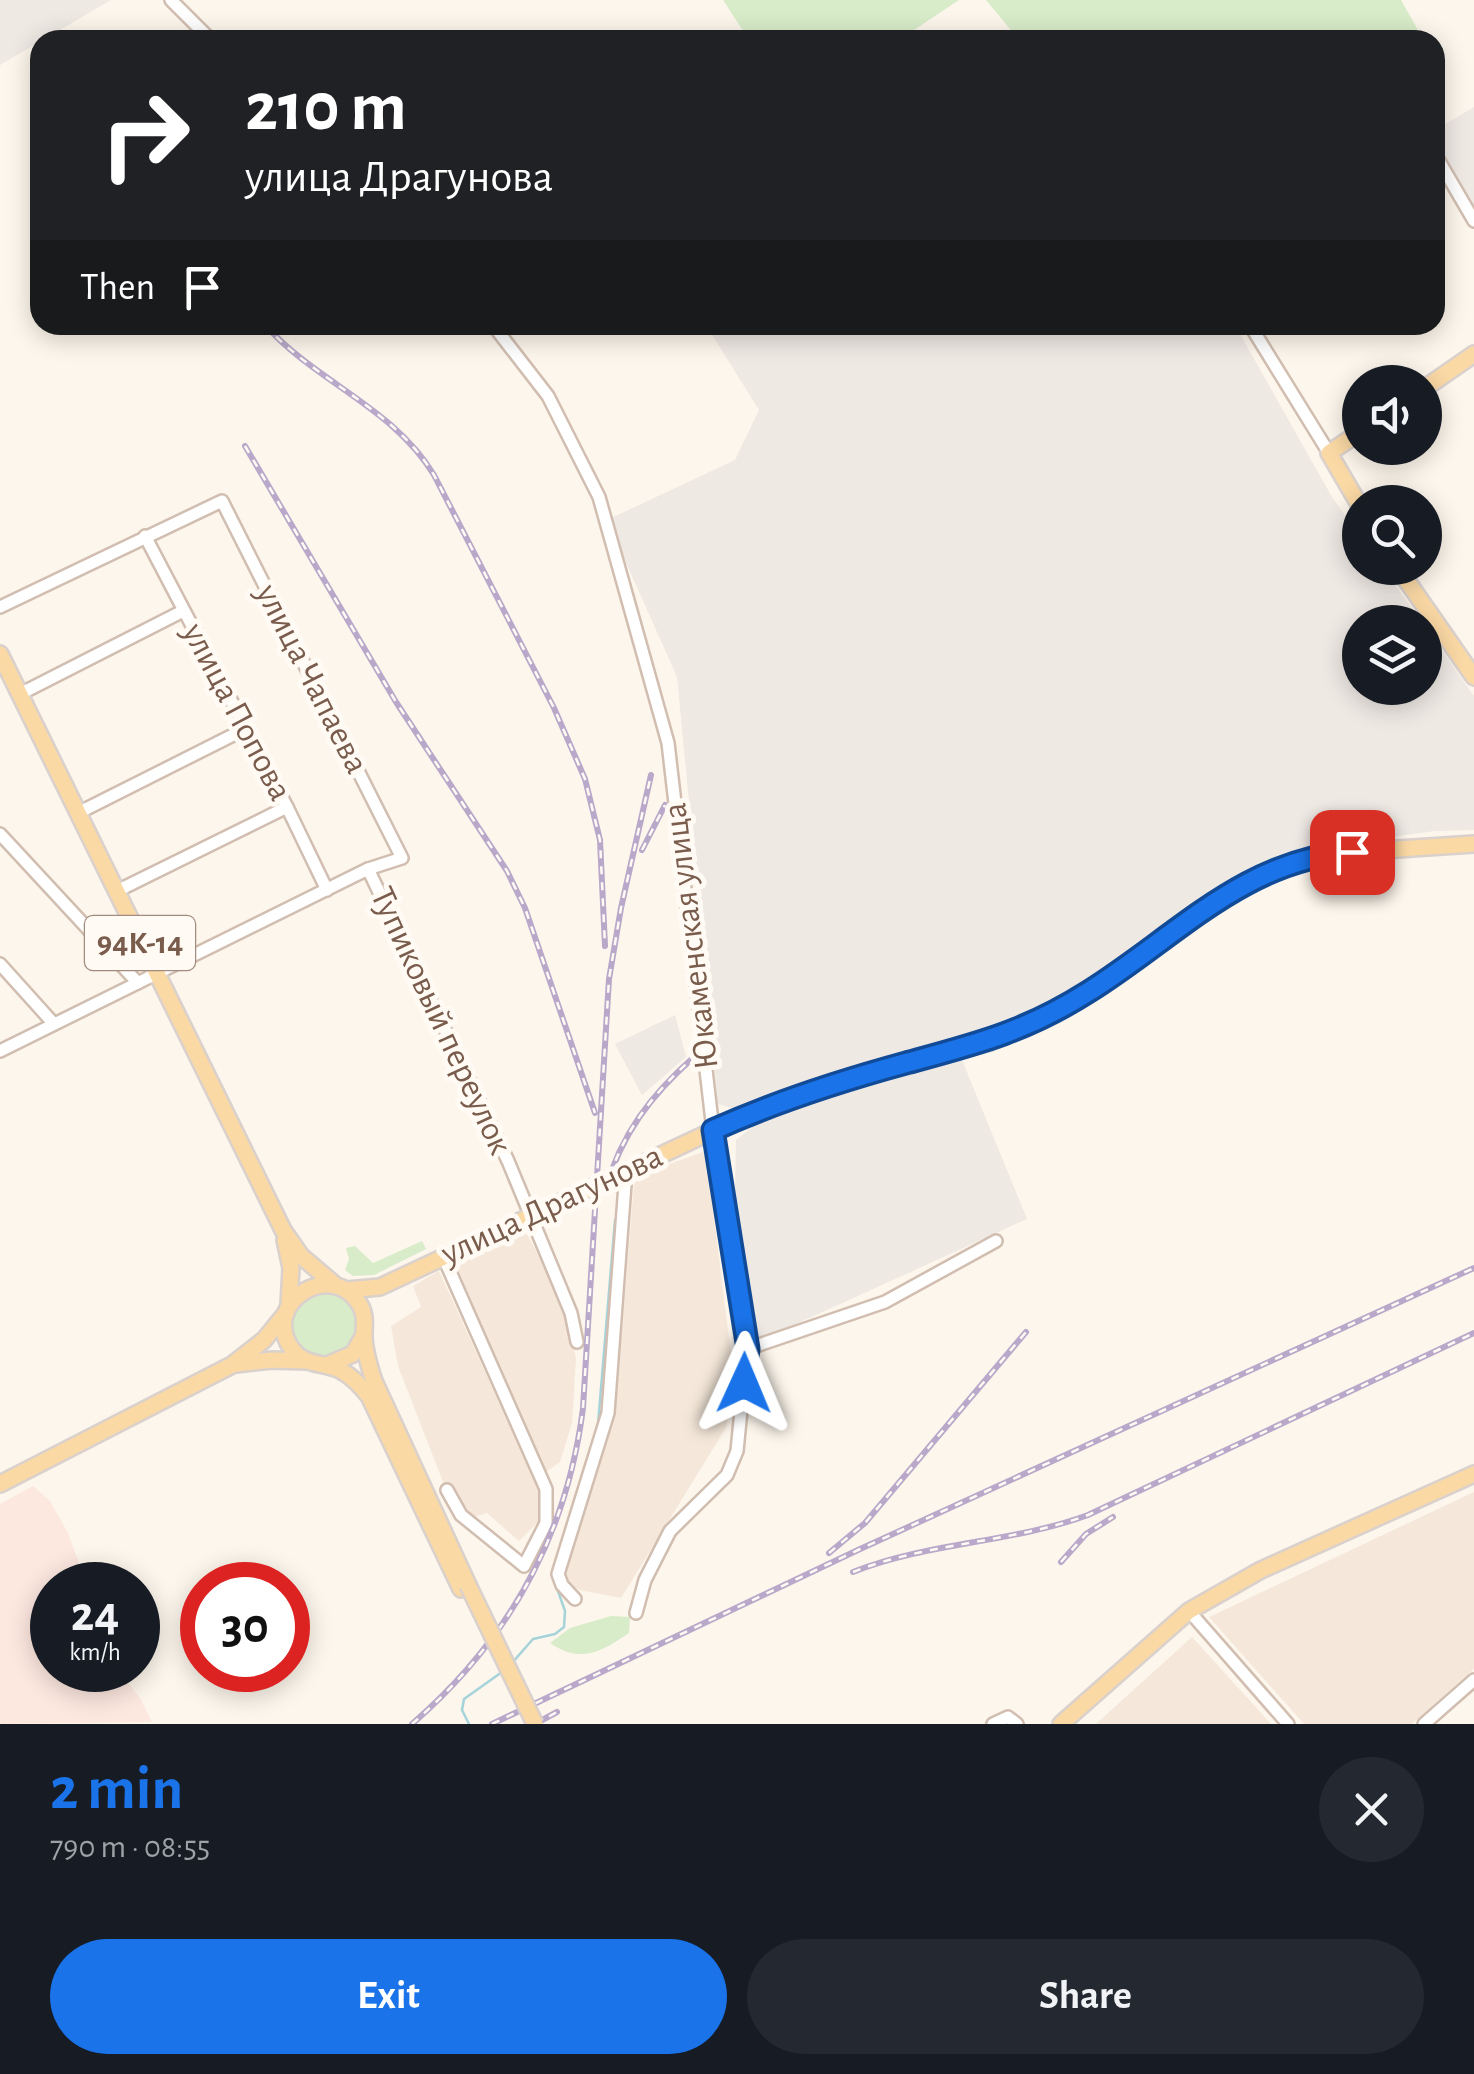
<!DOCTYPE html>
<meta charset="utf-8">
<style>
:root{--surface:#171b24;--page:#242831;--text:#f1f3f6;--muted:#9ea1a6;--accent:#1a73e8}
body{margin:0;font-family:"Alegreya Sans",sans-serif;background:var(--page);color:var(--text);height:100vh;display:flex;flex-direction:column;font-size:38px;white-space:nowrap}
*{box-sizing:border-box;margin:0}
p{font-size:32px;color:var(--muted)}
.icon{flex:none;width:55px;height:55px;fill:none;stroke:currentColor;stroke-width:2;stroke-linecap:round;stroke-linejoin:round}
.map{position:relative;height:1724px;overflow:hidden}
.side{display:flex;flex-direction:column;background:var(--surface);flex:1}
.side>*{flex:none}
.guide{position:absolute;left:30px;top:30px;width:1415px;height:305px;border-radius:30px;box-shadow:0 5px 25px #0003;background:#202124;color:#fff;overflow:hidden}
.buttons{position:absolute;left:1342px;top:365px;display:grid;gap:20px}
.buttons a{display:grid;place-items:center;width:100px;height:100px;border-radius:50%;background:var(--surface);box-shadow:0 5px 25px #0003;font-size:50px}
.speed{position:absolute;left:30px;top:1562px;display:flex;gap:20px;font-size:50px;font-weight:700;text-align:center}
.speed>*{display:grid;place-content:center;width:130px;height:130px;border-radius:50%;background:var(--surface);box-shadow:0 5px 25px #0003;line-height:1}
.speed small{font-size:25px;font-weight:400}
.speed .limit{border:15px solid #d22;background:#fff;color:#111}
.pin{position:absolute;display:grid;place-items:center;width:85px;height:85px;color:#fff;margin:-42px;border-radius:20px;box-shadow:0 5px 15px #0006}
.me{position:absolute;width:110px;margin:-55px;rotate:1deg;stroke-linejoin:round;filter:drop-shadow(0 0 8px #0008)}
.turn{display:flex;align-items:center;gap:35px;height:210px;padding:0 50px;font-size:45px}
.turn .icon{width:130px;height:130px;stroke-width:2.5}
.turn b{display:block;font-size:70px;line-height:85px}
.then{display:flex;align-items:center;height:95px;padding:0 50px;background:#0003;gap:20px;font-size:38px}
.round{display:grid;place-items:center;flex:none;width:105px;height:105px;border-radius:52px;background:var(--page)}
.overview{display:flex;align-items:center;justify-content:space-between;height:170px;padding:0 50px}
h1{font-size:60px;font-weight:700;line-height:75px;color:var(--accent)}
.action{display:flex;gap:20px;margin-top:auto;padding:20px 50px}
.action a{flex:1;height:115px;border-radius:60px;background:var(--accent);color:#fff;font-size:40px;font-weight:700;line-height:115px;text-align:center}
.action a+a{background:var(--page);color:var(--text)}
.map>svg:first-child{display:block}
.residential{fill:#f5e8da}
.commercial{fill:#fde8e0}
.industrial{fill:#efe9e4}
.green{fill:#d8ecc9}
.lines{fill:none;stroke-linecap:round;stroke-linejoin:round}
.stream{stroke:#a5d3da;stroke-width:2.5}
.minor-casing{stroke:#d1beb0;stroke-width:16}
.major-casing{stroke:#dad1cd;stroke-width:20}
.minor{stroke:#fff;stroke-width:11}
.major{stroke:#fbd9a5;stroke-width:15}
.rail-casing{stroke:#b9a8c9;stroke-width:6}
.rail{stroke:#fffaf3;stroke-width:2.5;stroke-dasharray:8;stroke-linecap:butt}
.major-bridge-casing{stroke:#dad1cd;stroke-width:20;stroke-linecap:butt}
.major-bridge{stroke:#fbd9a5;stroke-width:15}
.route-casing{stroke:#114b97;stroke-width:25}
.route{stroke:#1a73e8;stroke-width:18}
.labels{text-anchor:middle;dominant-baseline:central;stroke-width:10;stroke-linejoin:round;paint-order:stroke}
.shield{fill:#fffaf3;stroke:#a28b7f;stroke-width:2.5}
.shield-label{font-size:32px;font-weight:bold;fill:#7a5c4d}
.street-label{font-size:35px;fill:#7a5c4d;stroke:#fffaf3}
</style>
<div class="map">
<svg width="1474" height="1724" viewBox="0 0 1474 1724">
<rect width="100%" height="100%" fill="#fdf6ec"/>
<g class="residential">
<path d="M706 1151 731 1355 727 1426 621 1598 580 1590 565 1583 562 1576 616 1407 634 1184 647 1172Z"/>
<path d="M526 1232 566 1309 576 1359 572 1423 560 1462 546 1472 454 1266Z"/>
<path d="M439 1271 543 1498 544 1516 519 1541 487 1513 472 1518 445 1487 398 1366 391 1326 421 1307 413 1286Z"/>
<path d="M1474 1492V1669L1412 1724H1304L1209 1617Z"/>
<path d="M1192 1637 1271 1724H1095H1096Z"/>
</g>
<path class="commercial" d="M33 1486 50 1501 68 1533 87 1585H52V1670H109L114 1679 122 1675 140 1698 152 1722 1 1724 0 1721V1504Z"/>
<g class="industrial">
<path d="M0 0H111L0 65Z"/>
<path d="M1474 107V213L1435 144V130Z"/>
<path d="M706 325H1235L1332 497 1360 536V568H1383L1422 622H1360V688H1425V626L1474 696V830L1435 831 1315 847 1258 868 1077 989 986 1034 844 1072 737 1110 718 1104 677 677 607 520 735 460 759 410Z"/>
<path d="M675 1015 686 1057 642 1095 615 1044Z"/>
<path d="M962 1060 1027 1219 750 1345 734 1232 736 1140 760 1121 808 1104Z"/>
</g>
<g class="green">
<path d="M723 0H959L899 40H749Z"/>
<path d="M986 0H1401L1418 30 1404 40H1185L1177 30 1161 40H1019Z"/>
<path d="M422 1241 426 1249 374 1275 353 1276 345 1270 349 1259 346 1248 355 1246 373 1263Z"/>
<circle cx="325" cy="1326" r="34"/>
<path d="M611 1616 630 1617 629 1633C601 1652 581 1664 550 1643L570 1628Z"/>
</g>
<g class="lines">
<g class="stream">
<path d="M581 1481 598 1424 615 1220"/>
<path d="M512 1663 533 1639 555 1634 564 1627 565 1611 552 1574 562 1541"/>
<path d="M469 1724 462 1710 464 1699 502 1672"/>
</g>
<g class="minor-casing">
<g id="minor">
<path d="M171 0 211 40"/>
<path d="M1435 154 1474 221"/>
<path d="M493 325 548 396 599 497 668 743 713 1130 747 1349 737 1451 727 1475 670 1531 645 1580 636 1613"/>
<path d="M1250 325 1329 453"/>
<path d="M145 536 287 807 327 890"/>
<path d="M0 607 222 501 402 858 368 869 0 1051"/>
<path d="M20 694 183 611"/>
<path d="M78 813 245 729"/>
<path d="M0 834 138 983"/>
<path d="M368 869 508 1161 571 1313 577 1342"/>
<path d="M115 892 287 807"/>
<path d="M0 964 54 1024"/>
<path d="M443 1256 546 1489V1523L524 1566 461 1515 447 1490"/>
<path d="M747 1349 885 1302 996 1241"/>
<path d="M575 1599 562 1585 558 1574 608 1413 626 1171"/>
<path d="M1189 1611 1288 1724"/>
<path d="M993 1724 1008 1717 1017 1724"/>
<path d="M1424 1724 1474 1680"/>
</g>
</g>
<g class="major-casing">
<g id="major">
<path d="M1425 388 1474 354"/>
<path d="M1360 432 1329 453 1360 506"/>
<path d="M1398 568 1474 677"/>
<path d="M0 654 283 1230 301 1256 334 1284"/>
<path d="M285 1240 291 1268 289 1305"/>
<path d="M346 1290 380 1287 761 1108 904 1064 990 1042 1046 1018 1090 991 1213 903 1285 864 1323 854 1474 844"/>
<path d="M236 1364 272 1360 306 1361"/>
<path d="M327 1365 353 1354 364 1335"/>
<path d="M0 1484 232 1365 264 1340 286 1313"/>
<path d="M461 1589 369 1396C361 1386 352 1376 340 1370 323 1362 304 1366 292 1349 259 1304 332 1257 360 1305 366 1315 364 1324 364 1335 364 1350 369 1366 374 1381L468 1585"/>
<path d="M1061 1724 1189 1611 1261 1570 1474 1474"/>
</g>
</g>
<use href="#minor" class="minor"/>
<use href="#major" class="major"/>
<g class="rail-casing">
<g id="rail">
<path d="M265 325C317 383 393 407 434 475L554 708 585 779 600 840 605 946"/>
<path d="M245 446 396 702 507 871 525 908 595 1113"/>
<path d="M642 850 665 805"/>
<path d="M605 1191C621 1134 651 1095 695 1056"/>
<path d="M829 1553 865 1523 1026 1332"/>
<path d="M1061 1562 1086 1534 1113 1517"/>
<path d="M853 1572C929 1542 1012 1543 1088 1515L1474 1333"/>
<path d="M412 1724C509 1640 567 1536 583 1408L609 979 621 908 651 775"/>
<path d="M492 1724 858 1550 1474 1268"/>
<path d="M535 1724 557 1712"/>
</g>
</g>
<use href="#rail" class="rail"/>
<g class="major-bridge-casing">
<path id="major-bridge" d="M468 1585 535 1724"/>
</g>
<use href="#major-bridge" class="major-bridge"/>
</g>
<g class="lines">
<g class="route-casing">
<path id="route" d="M744 1383 748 1349 713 1130C775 1102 840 1081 906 1063 976 1044 1025 1032 1088 992 1175 938 1244 859 1352 852"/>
</g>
<use href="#route" class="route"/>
</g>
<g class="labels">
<rect class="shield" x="85" y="916" width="110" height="54" rx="8"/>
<g class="shield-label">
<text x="140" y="943">94К-14</text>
</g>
<g class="street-label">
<text transform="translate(312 679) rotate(63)">улица Чапаева</text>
<text transform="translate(237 712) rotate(62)">улица Попова</text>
<text transform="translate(691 936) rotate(-97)">Юкаменская улица</text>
<text transform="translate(441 1021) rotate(65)">Тупиковый переулок</text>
<text transform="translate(552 1205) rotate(-25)">улица Драгунова</text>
</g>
</g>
</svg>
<div class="buttons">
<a><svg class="icon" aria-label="sound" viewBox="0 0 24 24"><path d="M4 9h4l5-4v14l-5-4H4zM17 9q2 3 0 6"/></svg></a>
<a><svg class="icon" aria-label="search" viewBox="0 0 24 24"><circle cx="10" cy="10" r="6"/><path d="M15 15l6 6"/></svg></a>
<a><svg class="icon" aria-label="layers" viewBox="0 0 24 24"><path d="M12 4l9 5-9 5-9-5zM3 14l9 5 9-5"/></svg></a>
</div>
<div class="speed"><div>24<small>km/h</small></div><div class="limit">30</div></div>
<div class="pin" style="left:1352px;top:852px;background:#d93025"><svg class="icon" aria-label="arrive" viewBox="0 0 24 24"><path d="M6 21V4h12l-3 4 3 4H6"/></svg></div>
<svg class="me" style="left:744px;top:1383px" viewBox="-20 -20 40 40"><path d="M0-17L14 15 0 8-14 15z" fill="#1a73e8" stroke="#fff" stroke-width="4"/></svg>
<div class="guide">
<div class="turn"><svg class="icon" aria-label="right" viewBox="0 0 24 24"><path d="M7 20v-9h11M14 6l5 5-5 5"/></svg><div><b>210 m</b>улица Драгунова</div></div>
<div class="then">Then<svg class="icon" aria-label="arrive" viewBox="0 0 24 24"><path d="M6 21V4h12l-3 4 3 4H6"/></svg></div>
</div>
</div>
<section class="side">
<div class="overview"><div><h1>2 min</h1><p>790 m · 08:55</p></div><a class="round"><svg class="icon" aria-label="close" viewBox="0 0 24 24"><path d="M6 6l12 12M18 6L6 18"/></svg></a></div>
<div class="action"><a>Exit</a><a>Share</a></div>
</section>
